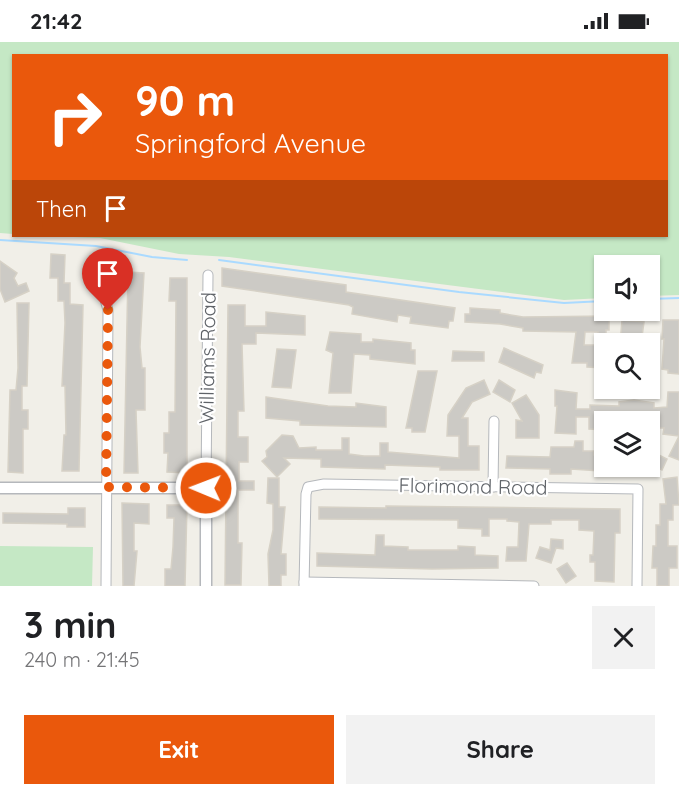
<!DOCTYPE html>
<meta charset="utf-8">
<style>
:root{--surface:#fff;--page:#f2f2f2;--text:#202124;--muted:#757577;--accent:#ea580c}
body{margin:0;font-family:Quicksand,sans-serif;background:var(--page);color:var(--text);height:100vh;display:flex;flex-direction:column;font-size:22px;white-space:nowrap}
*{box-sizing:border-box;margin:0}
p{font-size:20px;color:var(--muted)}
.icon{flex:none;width:33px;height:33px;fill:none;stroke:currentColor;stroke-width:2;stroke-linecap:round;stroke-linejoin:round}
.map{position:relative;height:544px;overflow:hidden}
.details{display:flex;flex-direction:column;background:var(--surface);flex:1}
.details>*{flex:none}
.top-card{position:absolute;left:12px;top:12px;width:656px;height:183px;border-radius:0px;box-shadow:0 2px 4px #0004;background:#ea580c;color:#fff;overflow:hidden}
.fabs{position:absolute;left:594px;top:213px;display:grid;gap:12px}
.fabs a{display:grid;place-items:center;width:66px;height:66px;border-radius:0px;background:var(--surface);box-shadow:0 2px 4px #0004;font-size:30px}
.pin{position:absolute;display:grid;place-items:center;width:51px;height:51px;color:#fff;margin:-62px -26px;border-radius:50% 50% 50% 0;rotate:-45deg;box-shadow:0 0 6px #0007}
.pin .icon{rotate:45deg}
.me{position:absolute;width:66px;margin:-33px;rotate:271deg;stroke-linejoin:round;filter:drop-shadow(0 0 4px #0008)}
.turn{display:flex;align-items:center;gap:21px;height:126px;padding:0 24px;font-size:27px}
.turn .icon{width:78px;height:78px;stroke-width:2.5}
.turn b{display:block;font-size:42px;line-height:51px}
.then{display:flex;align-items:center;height:57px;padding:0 24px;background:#0003;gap:12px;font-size:22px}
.round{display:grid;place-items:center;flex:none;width:63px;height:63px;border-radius:0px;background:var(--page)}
.headline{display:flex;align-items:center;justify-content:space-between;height:102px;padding:0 24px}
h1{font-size:36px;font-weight:700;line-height:45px}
.action{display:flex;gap:12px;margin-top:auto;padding:12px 24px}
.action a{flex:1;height:69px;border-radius:0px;background:var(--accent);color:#fff;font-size:24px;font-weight:700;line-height:69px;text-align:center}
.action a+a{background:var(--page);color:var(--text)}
.status{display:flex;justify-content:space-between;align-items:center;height:42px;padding:0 30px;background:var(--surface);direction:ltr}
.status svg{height:16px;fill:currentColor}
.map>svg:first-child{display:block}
.green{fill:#c5e8c5}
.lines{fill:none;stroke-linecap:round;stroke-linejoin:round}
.stream{stroke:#aadaff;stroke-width:2}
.building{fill:#cccac5;stroke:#d6d1c6;stroke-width:1.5}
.minor-casing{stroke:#b5b8bc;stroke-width:11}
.tertiary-casing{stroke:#b5b8bc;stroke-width:13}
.minor{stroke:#fff;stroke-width:9}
.tertiary{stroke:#fff;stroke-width:10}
.route{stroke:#ea580c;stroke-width:10;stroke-dasharray:0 18}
.labels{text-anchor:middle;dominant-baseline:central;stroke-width:4.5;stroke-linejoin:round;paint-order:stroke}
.street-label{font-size:20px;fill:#5f6368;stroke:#fff}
</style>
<div class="status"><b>21:42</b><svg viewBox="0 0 49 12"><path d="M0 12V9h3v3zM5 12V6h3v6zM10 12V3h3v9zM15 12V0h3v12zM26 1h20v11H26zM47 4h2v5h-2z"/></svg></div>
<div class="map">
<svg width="679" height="544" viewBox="0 0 679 544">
<rect width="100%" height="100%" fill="#f1efe8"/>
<g class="green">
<path d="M0 0H679V253L650 254V224H604V256L564 258 229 215 179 212 100 196 47 194H666V14H14L13 192 0 191Z"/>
<path d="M0 504 93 505 92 544H0Z"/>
</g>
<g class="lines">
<g class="stream">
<path d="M0 198 96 204 152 215 187 218"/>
<path d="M219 218 459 250 564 261 604 259"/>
<path d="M650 257 679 256"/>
</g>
</g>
<g class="building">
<path d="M51 212 65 213 64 241H70V262L83 263 79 429H62L64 393H66L65 344H62L65 281 64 259H58V236H50Z"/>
<path d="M0 219 17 231 14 236 18 244 26 241 29 249 5 260 0 247Z"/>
<path d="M222 226 346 243V250L455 266 453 279H449L448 286 410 281 411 275 398 273 397 280 352 272 353 265 349 263 222 244Z"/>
<path d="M128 230 144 231 140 305 142 326H145V368H136L138 431H124Z"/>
<path d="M170 236H187V431L167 430 168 411H164V391H169V370H175L176 259H169Z"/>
<path d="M17 261H29L27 344H22V368H28V387H23V431L8 430 10 348H16L18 326Z"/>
<path d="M228 263H245V284H266V270L305 274V293L256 291V302H242L244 369H238V395H248V420H239V439H254V448H238V501H242L241 543H225Z"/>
<path d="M470 266 500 268V271L523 275 609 274V288H606V295H598V290H585L584 303H599V310H604V326L587 325V321H572L576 290 523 289V286L500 282 465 280V272H470Z"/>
<path d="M622 278 644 280 641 302H620Z"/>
<path d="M663 278H679V332L668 331V328L662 327 664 297H662Z"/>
<path d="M330 290 361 292V300H373V297L411 301V308H415V322L370 317V313L354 312 351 351H329L333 311 326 308Z"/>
<path d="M504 306 543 323 541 331 536 330 534 336 499 320Z"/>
<path d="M277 307 296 308 291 346 272 345Z"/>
<path d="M453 309 484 310V319H452Z"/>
<path d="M418 329H437L425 390H412V386H406Z"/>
<path d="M484 338 490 352 472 360 462 376H468V404H479V428H440V425L413 424 385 423V427L321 425V417L284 416 290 422 277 435 262 419 267 415 266 409 282 393 293 394 299 406 316 405V408H342V396H349V412L364 414H380V401H388V410L459 416V394H447L448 373 466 346Z"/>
<path d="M499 338 515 348 510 360 493 350Z"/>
<path d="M555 348 577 351 576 367H590V363L619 364V360L634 358 654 361V366L667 365 668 350H679V418L669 414 679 394 663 392 664 386H650V380H604V388L589 387V375H576V392L555 391 557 364H555Z"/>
<path d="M526 353 539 373V396H516V378L522 379 512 361Z"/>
<path d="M266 355 328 364 356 365V361L386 365V385L300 383V379L266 376Z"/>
<path d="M575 399H583V409H594V413H604V424H616L615 430 571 427V432H550V427L506 426 507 414 550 415 551 405H574Z"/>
<path d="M653 410 667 417 662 428 650 422Z"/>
<path d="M677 435 679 463H673V478H668V504H677V526H669V544H657V526H652L653 504H656V483H660V462H666L663 437Z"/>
<path d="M268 436H279V465H285L281 512H286V533H281V544H269L268 512 273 488V462L267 461Z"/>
<path d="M122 461 149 462V482L134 481V509H137L134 544H123Z"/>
<path d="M167 463H187L185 544H165V527H171L173 505 174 476H167Z"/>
<path d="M386 464 620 467V491H615L614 540 595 539V520H590V513H593L594 489 579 488V478H551V482H529L526 519H506L507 505H518L519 480 507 479V477H489V494H482V487L458 486V478L319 477V465L386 466Z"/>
<path d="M68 466H85V485H67V482L3 481V471L68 472Z"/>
<path d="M376 493H384V504L408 505V508H458V504L475 505V513L498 514V526L432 527 317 524V511L375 513Z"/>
<path d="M551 497 563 498V507L556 506 551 521 536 516 540 505 550 508Z"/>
<path d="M567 521 576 534 566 541 557 527Z"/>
</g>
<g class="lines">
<g class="minor-casing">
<g id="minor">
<path d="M94 232 102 247 108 268 106 544"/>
<path d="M493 445 494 379"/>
<path d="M206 446 208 233"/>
<path d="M304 540 534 544"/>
<path d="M304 544 306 452 308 445 324 442 638 447 637 544"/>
</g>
</g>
<g class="tertiary-casing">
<path id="tertiary" d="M0 446H206V544"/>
</g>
<use href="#minor" class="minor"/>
<use href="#tertiary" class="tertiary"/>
</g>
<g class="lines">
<path class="route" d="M108 268 106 445 206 446"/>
</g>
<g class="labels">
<g class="street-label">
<text transform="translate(207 316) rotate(-89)">Williams Road</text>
<text transform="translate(473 444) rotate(1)">Florimond Road</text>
</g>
</g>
</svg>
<div class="fabs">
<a><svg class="icon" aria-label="sound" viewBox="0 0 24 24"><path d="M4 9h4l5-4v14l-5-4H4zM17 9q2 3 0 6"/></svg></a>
<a><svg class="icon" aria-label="search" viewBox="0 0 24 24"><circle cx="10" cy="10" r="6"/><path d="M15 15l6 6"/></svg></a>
<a><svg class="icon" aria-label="layers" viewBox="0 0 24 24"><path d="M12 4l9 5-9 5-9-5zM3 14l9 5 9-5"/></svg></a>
</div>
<div class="pin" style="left:108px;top:268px;background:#d93025"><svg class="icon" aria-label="arrive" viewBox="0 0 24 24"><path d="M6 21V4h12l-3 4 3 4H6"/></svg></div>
<svg class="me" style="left:206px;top:446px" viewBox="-20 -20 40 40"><circle r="17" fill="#ea580c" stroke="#fff" stroke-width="3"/><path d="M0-11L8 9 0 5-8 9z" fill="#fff"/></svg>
<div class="top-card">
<div class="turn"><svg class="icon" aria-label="right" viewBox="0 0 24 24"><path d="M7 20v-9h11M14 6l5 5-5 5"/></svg><div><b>90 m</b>Springford Avenue</div></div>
<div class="then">Then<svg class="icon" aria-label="arrive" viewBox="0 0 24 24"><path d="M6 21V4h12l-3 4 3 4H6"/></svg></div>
</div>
</div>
<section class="details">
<div class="headline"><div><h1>3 min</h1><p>240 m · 21:45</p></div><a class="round"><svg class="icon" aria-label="close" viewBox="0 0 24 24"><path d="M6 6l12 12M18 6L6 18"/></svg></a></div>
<div class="action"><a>Exit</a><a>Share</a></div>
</section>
